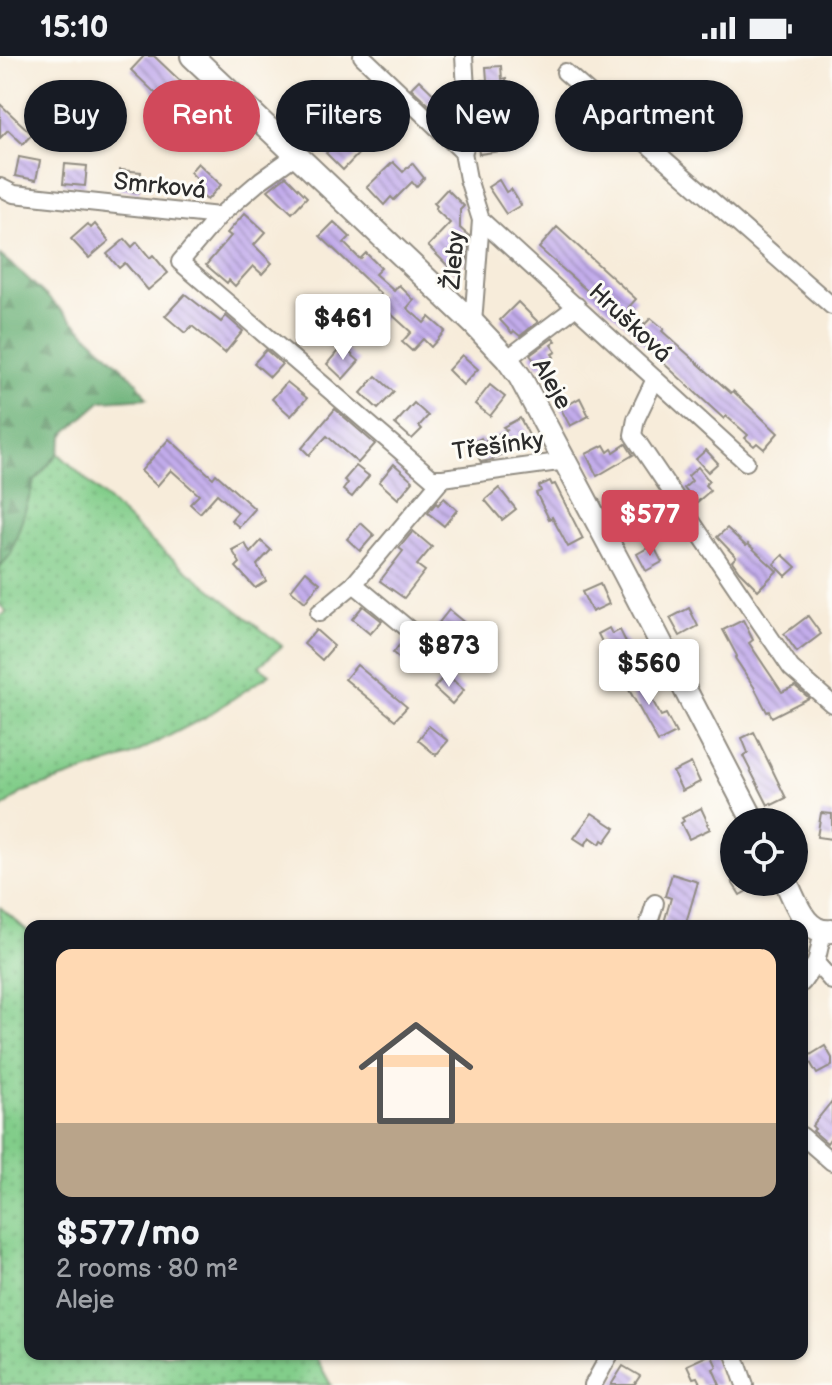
<!DOCTYPE html>
<html lang="en">
<head>
<meta charset="utf-8">
<style>
  body { margin:0; font-family:"Balsamiq Sans",sans-serif; background:#20242c; color:#f1f3f6; height:100vh; display:flex; flex-direction:column; font-size:30px; white-space:nowrap }
  * { box-sizing:border-box; margin:0 }
  p { font-size:26px; color:#9ea1a6 }
  .icon { flex:none; width:44px; height:44px; fill:none; stroke:currentColor; stroke-width:2; stroke-linecap:round; stroke-linejoin:round }
  .map { position:relative; flex:1; overflow:hidden }
  .sheet { position:absolute; left:24px; top:864px; width:784px; height:440px; display:flex; flex-direction:column; background:#171b24; border-radius:16px; box-shadow:0 2px 6px #0004 }
  .sheet>* { flex:none }
  .guide { position:absolute; left:24px; top:24px; width:784px; height:72px; display:flex; gap:16px }
  .buttons { position:absolute; left:720px; top:752px; display:grid; gap:16px }
  .buttons a { display:grid; place-items:center; width:88px; height:88px; border-radius:50%; background:#171b24; box-shadow:0 2px 6px #0004; font-size:40px }
  .price { position:absolute; translate:-50% -68px; padding:0 18px; border-radius:8px; background:#fff; color:#222; font-size:26px; line-height:52px; filter:drop-shadow(0 2px 4px #0008) }
  .price::after { content:''; position:absolute; left:50%; top:48px; width:24px; height:18px; margin-left:-12px; background:inherit; clip-path:polygon(0 0,100% 0,50% 100%) }
  .price.selected { background:#d1495b; color:#fff }
  ul { padding:0; list-style:none }
  li { display:grid; align-content:center; gap:16px; height:424px; padding:0 32px }
  li span { display:grid; place-items:center; height:248px; border-radius:16px; color:#555 }
  li>.icon { margin-inline-start:auto }
  span .icon { width:144px; height:144px; fill:#fffc; stroke-width:1 }
  li b { font-size:34px }
  .pill { padding:0 28px; border-radius:36px; background:#171b24; box-shadow:0 2px 6px #0004; font-size:28px; line-height:72px }
  .pill.selected { background:#d1495b; color:#fff }
  .status { display:flex; justify-content:space-between; align-items:center; height:56px; padding:0 40px; background:#171b24; direction:ltr }
  .status svg { height:22px; fill:currentColor }
  .map>svg:first-child { display:block }
</style>
</head>
<body>
<div class="status"><b>15:10</b><svg viewBox="0 0 49 12"><path d="M0 12V9h3v3zM5 12V6h3v6zM10 12V3h3v9zM15 12V0h3v12zM26 1h20v11H26zM47 4h2v5h-2z"/></svg></div>
<div class="map">
<svg width="832" height="1329" viewBox="0 0 832 1329">
  <defs>
    <pattern id="grass-dots" width="8" height="8" patternUnits="userSpaceOnUse" patternTransform="scale(2)"><rect width="8" height="8" fill="#82cd8a"/><path d="M2 2h.1M6 6h.1" fill="none" stroke="#70b077" stroke-width="1.8" stroke-linecap="round"/></pattern>
    <pattern id="forest-firs" width="22" height="20" patternUnits="userSpaceOnUse" patternTransform="scale(2)"><rect width="22" height="20" fill="#69b076"/><path d="M5 1l3.5 6h-7zM16 11l3.5 6h-7z" fill="#578f61"/></pattern>
    <pattern id="building-back-hatch" width="6" height="6" patternUnits="userSpaceOnUse" patternTransform="scale(2)"><rect width="6" height="6" fill="#c2aceb"/><path d="M-1 5l2 2M0 0l6 6M5-1l2 2" fill="none" stroke="#9e8cbf"/></pattern>
  </defs>
  <rect width="100%" height="100%" fill="#fdfcf7"/>
  <filter id="ink" filterUnits="userSpaceOnUse"><feTurbulence type="fractalNoise" baseFrequency=".0125" numOctaves="2"/><feDisplacementMap in="SourceGraphic" scale="16" xChannelSelector="R" yChannelSelector="G"/><feConvolveMatrix kernelMatrix="1 2 1 2 8 2 1 2 1" color-interpolation-filters="sRGB"/></filter>
  <filter id="wash" filterUnits="userSpaceOnUse"><feTurbulence type="fractalNoise" baseFrequency=".006" numOctaves="4" result="noise"/><feDisplacementMap in="SourceGraphic" scale="32" xChannelSelector="R" yChannelSelector="G"/><feGaussianBlur stdDeviation="1.8" result="paint"/><feColorMatrix in="noise" values="0 0 0 0 0 0 0 0 0 0 0 0 0 0 0 0 0 1.4 0 .05"/><feComposite in="paint" operator="in"/></filter>
  <g filter="url(#wash)">
    <rect width="100%" height="100%" fill="#f7ecda"/>
    <g fill="url(#grass-dots)" stroke="#567c5a" stroke-width="2">
      <polygon points="58,397 152,486 282,590 259,610 270,618 204,662 130,700 23,736 0,754 0,560 7,556 0,549 0,511 11,497 34,426"/>
      <polygon points="0,851 30,877 30,1298 314,1298 331,1329 0,1329"/>
    </g>
    <polygon fill="url(#forest-firs)" stroke="#4a6e50" stroke-width="2" points="0,199 24,219 109,299 137,326 147,342 102,345 64,378 58,397 34,426 11,498 0,511"/>
    <g id="blocks">
      <g fill="url(#building-back-hatch)">
        <polygon points="144,0 154,0 193,37 196,34 212,49 184,76 177,70 175,73 167,65 175,56 131,14"/>
        <polygon points="501,10 502,23 506,22 508,42 483,44 482,24 487,24 486,11"/>
        <polygon points="419,24 446,50 439,58 411,32"/>
        <polygon points="307,43 322,57 302,77 287,62"/>
        <polygon points="0,48 32,78 23,88 8,74 0,82"/>
        <polygon points="505,74 506,87 500,88 501,95 479,98 478,90 480,77"/>
        <polygon points="347,76 364,92 343,114 326,97"/>
        <polygon points="19,101 40,105 36,124 15,120"/>
        <polygon points="393,106 403,116 412,107 424,122 416,131 412,126 394,144 391,141 384,149 367,131"/>
        <polygon points="198,107 221,129 207,144 192,131 198,124 190,116"/>
        <polygon points="65,108 87,110 85,130 63,128"/>
        <polygon points="120,114 141,116 139,136 118,133"/>
        <polygon points="286,120 307,141 292,157 268,134"/>
        <polygon points="499,124 506,136 511,133 521,149 506,158 488,131"/>
        <polygon points="447,133 464,150 460,154 460,172 469,180 467,204 455,217 428,190 450,167 435,153 437,150 434,147"/>
        <polygon points="245,157 266,176 254,189 272,207 262,218 253,210 235,230 229,224 227,227 206,209 231,180 227,177"/>
        <polygon points="334,166 350,181 344,187 360,203 366,197 381,212 375,218 394,235 399,229 414,244 407,252 424,267 429,261 445,275 431,291 423,283 412,295 402,286 411,276 389,256 380,266 367,253 381,238 320,180"/>
        <polygon points="88,168 91,172 95,168 109,185 89,202 71,183"/>
        <polygon points="557,171 636,243 628,252 645,268 651,262 664,273 662,275 731,337 733,335 778,377 764,393 757,387 754,390 745,382 748,379 726,360 724,363 634,280 636,278 539,192"/>
        <polygon points="125,183 132,191 137,186 150,202 153,199 168,217 148,234 125,207 119,212 107,198"/>
        <polygon points="185,238 221,266 226,260 243,275 225,297 192,270 185,277 165,260"/>
        <polygon points="518,246 538,266 520,280 514,275 512,277 500,264"/>
        <polygon points="553,282 556,285 551,289 556,296 552,298 554,301 539,311 530,299"/>
        <polygon points="342,290 359,305 343,323 327,308"/>
        <polygon points="266,294 282,308 270,321 254,307"/>
        <polygon points="462,299 478,313 463,329 448,314"/>
        <polygon points="376,320 394,336 378,353 361,337"/>
        <polygon points="287,326 307,342 291,360 272,343"/>
        <polygon points="490,329 505,341 490,360 475,348"/>
        <polygon points="580,342 589,360 570,370 561,353"/>
        <polygon points="414,347 428,360 419,370 422,373 412,383 395,368"/>
        <polygon points="335,353 375,388 358,407 327,380 309,399 302,392"/>
        <polygon points="520,362 531,383 491,404 481,406 471,387 481,382 483,386 507,374 503,371"/>
        <polygon points="169,383 213,422 216,418 255,453 239,471 231,464 238,456 217,438 200,457 190,448 199,439 171,414 157,430 141,415"/>
        <polygon points="626,388 633,399 597,420 586,398 604,389 608,396 612,393 614,396"/>
        <polygon points="706,394 718,407 708,416 696,403"/>
        <polygon points="394,408 413,425 398,443 379,426"/>
        <polygon points="356,410 369,420 352,441 343,434 348,427 344,424"/>
        <polygon points="698,411 709,425 705,429 710,435 696,447 684,432 692,425 688,420"/>
        <polygon points="550,425 552,429 555,428 583,483 568,491 552,461 549,463 536,437 541,435 539,430"/>
        <polygon points="499,432 516,453 502,464 485,444"/>
        <polygon points="444,442 457,454 444,470 428,457 436,447 438,449"/>
        <polygon points="361,467 374,479 360,495 347,483"/>
        <polygon points="727,472 746,490 748,488 777,515 758,534 739,515 732,505 736,501 717,481"/>
        <polygon points="413,475 432,491 417,509 425,515 404,542 380,525 403,495 399,492"/>
        <polygon points="261,485 271,494 257,509 266,525 255,532 236,511 240,507 232,494 245,487 250,497"/>
        <polygon points="653,489 662,506 646,515 637,498"/>
        <polygon points="783,499 796,511 786,520 774,508"/>
        <polygon points="306,515 320,527 305,546 291,534"/>
        <polygon points="600,528 609,548 592,556 582,536"/>
        <polygon points="363,550 382,565 370,578 352,563"/>
        <polygon points="689,552 698,570 680,580 670,562"/>
        <polygon points="449,554 466,568 462,572 463,578 457,578 454,583 437,569"/>
        <polygon points="808,560 821,578 797,596 784,578"/>
        <polygon points="743,564 753,584 749,587 782,636 795,630 809,642 772,661 769,655 767,656 754,631 735,602 737,600 723,574"/>
        <polygon points="609,572 612,578 620,574 630,594 611,604 598,578"/>
        <polygon points="316,574 334,590 322,604 304,588"/>
        <polygon points="404,584 423,599 411,613 393,597"/>
        <polygon points="357,609 407,651 395,664 345,623"/>
        <polygon points="633,617 636,623 645,618 655,637 650,640 661,660 666,658 676,677 658,686 623,623"/>
        <polygon points="446,618 464,634 452,648 434,632"/>
        <polygon points="429,670 448,685 436,699 418,684"/>
        <polygon points="754,676 786,742 772,749 771,747 768,749 743,700 748,697 742,682"/>
        <polygon points="691,707 700,726 682,735 673,716"/>
        <polygon points="701,752 708,767 707,768 710,773 689,783 681,767 684,765 682,762"/>
        <polygon points="592,757 615,772 605,786 602,784 600,788 590,781 585,789 574,782"/>
        <polygon points="821,757 832,758 832,783 817,781"/>
        <polygon points="672,818 698,826 685,870 663,870 671,842 665,840"/>
        <polygon points="732,826 763,826 740,839"/>
        <polygon points="825,990 832,1002 832,1010 817,1018 807,1001"/>
        <polygon points="832,1045 832,1080 827,1087 813,1075 815,1073 812,1070"/>
        <polygon points="711,1298 717,1311 713,1313 720,1329 701,1329 697,1321 693,1322 687,1309"/>
        <polygon points="623,1310 640,1320 634,1329 611,1329"/>
      </g>
    </g>
  </g>
  <g filter="url(#ink)">
    <use href="#blocks" fill-opacity="0" stroke="#918c82" stroke-width="2"/>
    <g fill="none" stroke-linecap="round" stroke-linejoin="round">
      <g stroke="#918c82" stroke-width="20">
        <g id="minor">
          <polyline points="362,0 463,96 468,123 481,164 473,267"/>
          <polyline points="565,16 832,250"/>
          <polyline points="463,96 469,82 464,0"/>
          <polyline points="0,131 14,138 219,160 261,124 296,99"/>
          <polyline points="219,160 180,206 432,422 443,422 566,405"/>
          <polyline points="481,164 746,406"/>
          <polyline points="507,303 577,250"/>
          <polyline points="655,323 636,363 633,379 791,612 832,648"/>
          <polyline points="319,557 354,528"/>
          <polyline points="423,585 354,528 443,422"/>
          <polyline points="648,870 655,847"/>
          <polyline points="816,907 832,925"/>
          <polyline points="802,927 816,907 823,876"/>
          <polyline points="802,1080 832,1106"/>
          <polyline points="734,1298 745,1329"/>
          <polyline points="593,1329 610,1298"/>
        </g>
      </g>
      <g stroke="#918c82" stroke-width="26">
        <g id="tertiary">
          <polyline points="192,0 473,267 507,303 520,321 624,516 754,766"/>
          <path d="M 786,826 C 796,846 805,879 832,875"/>
        </g>
      </g>
      <use href="#minor" stroke="#fff" stroke-width="16"/>
      <use href="#tertiary" stroke="#fff" stroke-width="22"/>
    </g>
  </g>
  <g text-anchor="middle" dominant-baseline="central" stroke-width="6" stroke-linejoin="round" paint-order="stroke">
    <g font-size="24" fill="#2b2b2b" stroke="#fdfcf7">
      <text transform="translate(160 130) rotate(6)">Smrková</text>
      <text transform="translate(454 204) rotate(-85)">Žleby</text>
      <text transform="translate(630 267) rotate(43)">Hrušková</text>
      <text transform="translate(552 328) rotate(60)">Aleje</text>
      <text transform="translate(498 390) rotate(-8)">Třešínky</text>
    </g>
  </g>
</svg>
<div class="buttons">
<a><svg class="icon" aria-label="locate" viewBox="0 0 24 24"><circle cx="12" cy="12" r="6"/><path d="M12 2v4M12 18v4M2 12h4M18 12h4"/></svg></a>
</div>
<b class="price" style="left:343px;top:306px">$461</b>
<b class="price selected" style="left:650px;top:502px">$577</b>
<b class="price" style="left:449px;top:633px">$873</b>
<b class="price" style="left:649px;top:651px">$560</b>
<div class="guide">
<a class="pill">Buy</a>
<a class="pill selected">Rent</a>
<a class="pill">Filters</a>
<a class="pill">New</a>
<a class="pill">Apartment</a>
</div>
<section class="sheet">
<ul>
<li><span style="background:linear-gradient(#ffd9b3 70%,#b9a48a 0)"><svg class="icon" aria-label="home" viewBox="0 0 24 24"><path d="M3 11l9-7 9 7M6 9v11h12V9"/></svg></span><div><b>$577/mo</b><p>2 rooms · 80 m²</p><p>Aleje</p></div></li>
</ul>
</section>
</div>
</body>
</html>
